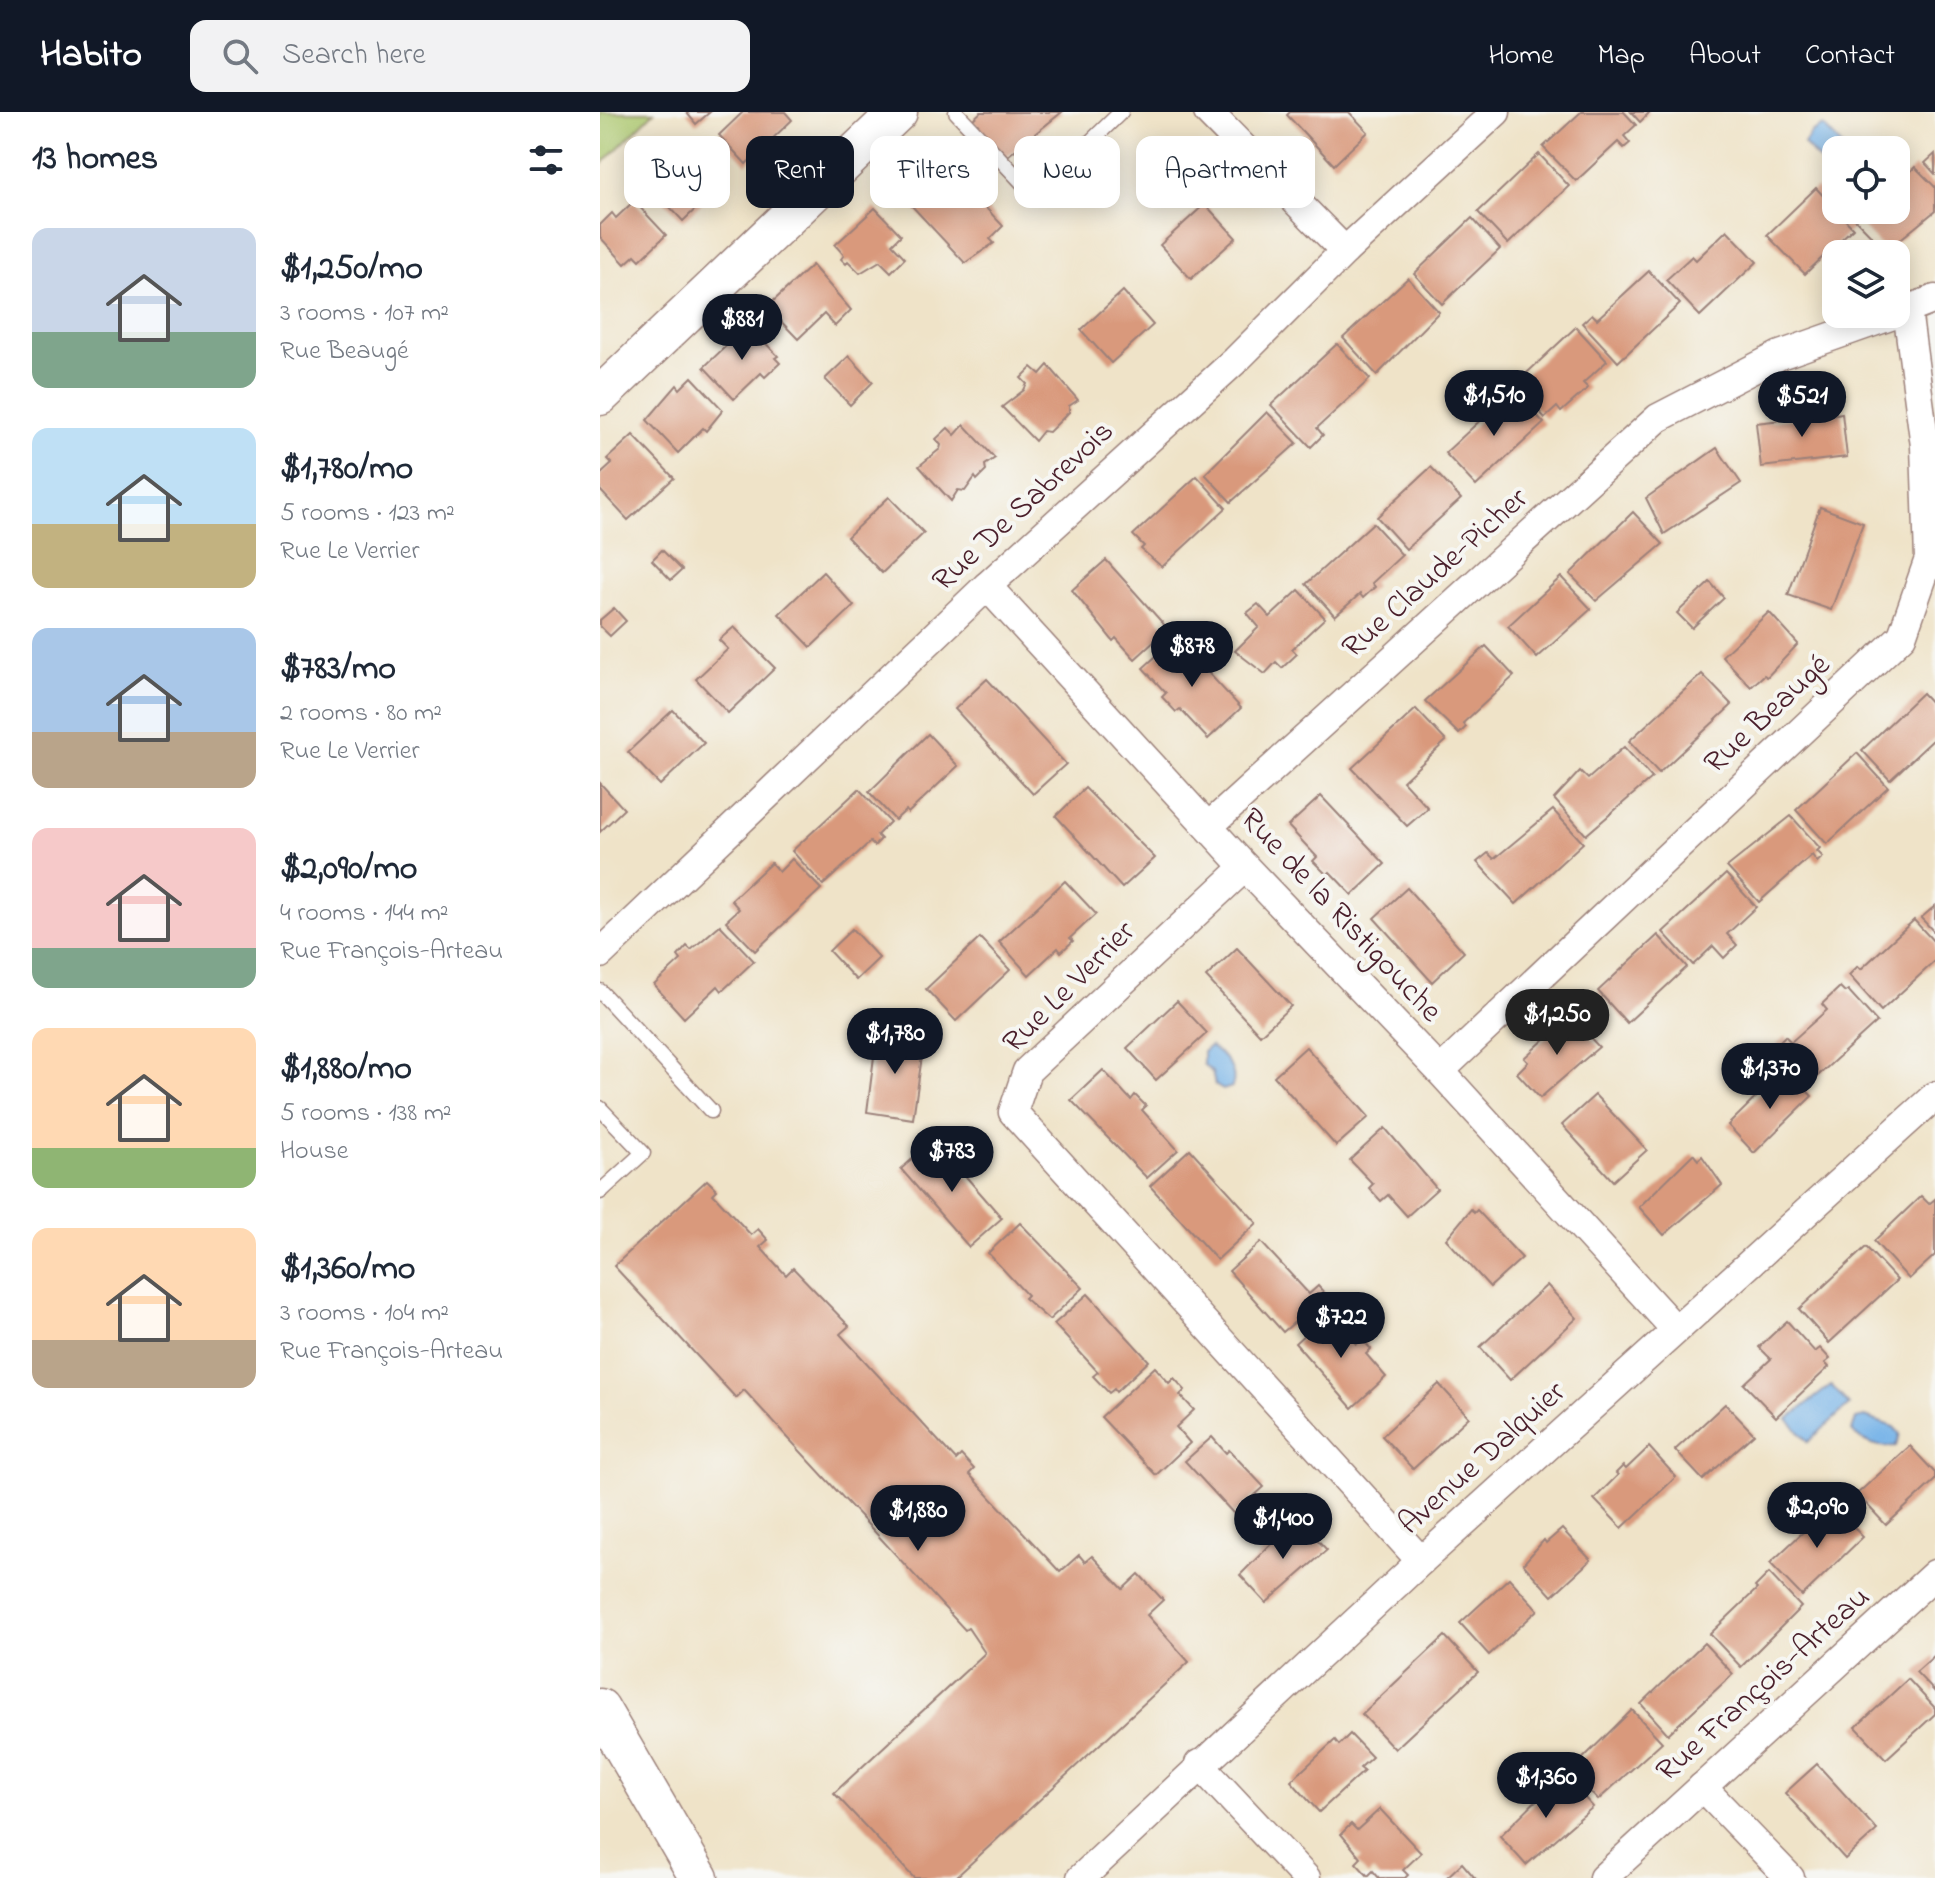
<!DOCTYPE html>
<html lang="en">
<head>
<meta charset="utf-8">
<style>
  body { margin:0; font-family:"Indie Flower",sans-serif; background:#f2f2f3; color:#1f2937; height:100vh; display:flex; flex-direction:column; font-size:30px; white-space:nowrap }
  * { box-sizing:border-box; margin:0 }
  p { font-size:26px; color:#747a83 }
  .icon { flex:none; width:44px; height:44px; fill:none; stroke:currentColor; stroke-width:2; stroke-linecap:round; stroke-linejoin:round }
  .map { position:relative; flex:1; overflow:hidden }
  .details { display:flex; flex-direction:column; background:#fff; width:600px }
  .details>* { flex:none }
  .guide { position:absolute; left:24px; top:24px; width:760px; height:72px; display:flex; gap:16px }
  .controls { position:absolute; left:1222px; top:24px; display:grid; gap:16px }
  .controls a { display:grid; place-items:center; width:88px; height:88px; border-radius:16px; background:#fff; box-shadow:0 4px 20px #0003; font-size:40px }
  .price { position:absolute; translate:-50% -68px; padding:0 18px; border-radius:28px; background:#111827; color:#fff; font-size:26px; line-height:52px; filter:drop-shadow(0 2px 4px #0008) }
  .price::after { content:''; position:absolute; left:50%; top:48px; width:24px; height:18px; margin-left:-12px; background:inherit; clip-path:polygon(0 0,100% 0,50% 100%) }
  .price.current { background:#222; color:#fff }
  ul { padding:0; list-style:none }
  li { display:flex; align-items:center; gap:24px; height:200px; padding:0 32px }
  li span { display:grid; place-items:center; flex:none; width:224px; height:160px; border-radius:16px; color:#555 }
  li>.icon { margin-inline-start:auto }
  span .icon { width:96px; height:96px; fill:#fffc; stroke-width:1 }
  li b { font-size:34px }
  h2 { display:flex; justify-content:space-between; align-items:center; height:96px; padding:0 32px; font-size:34px }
  .chip { padding:0 28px; border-radius:16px; background:#fff; box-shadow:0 4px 20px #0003; font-size:28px; line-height:72px }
  .chip.current { background:#111827; color:#fff }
  header { display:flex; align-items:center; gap:48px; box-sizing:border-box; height:112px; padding:0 40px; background:#111827; color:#fff }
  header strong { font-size:38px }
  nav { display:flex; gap:44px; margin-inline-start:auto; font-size:28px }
  .search { width:560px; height:72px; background:#f2f2f3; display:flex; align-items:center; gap:20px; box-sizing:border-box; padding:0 28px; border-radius:16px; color:#747a83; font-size:30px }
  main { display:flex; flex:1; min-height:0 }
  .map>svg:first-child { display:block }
</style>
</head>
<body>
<header>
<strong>Habito</strong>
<div class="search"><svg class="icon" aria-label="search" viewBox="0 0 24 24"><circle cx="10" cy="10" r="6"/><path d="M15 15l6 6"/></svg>Search here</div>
<nav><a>Home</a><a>Map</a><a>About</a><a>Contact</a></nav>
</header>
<main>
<section class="details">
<h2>13 homes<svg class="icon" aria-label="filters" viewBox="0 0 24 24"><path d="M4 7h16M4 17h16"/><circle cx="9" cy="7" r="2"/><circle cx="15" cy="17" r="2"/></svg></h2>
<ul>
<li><span style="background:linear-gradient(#c9d6e8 65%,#7fa58c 0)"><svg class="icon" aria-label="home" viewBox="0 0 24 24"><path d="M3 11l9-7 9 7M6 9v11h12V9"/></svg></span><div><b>$1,250/mo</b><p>3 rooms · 107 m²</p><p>Rue Beaugé</p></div></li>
<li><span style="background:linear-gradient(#bfe0f5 60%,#c2b280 0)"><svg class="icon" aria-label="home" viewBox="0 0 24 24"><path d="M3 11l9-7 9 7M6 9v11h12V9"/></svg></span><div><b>$1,780/mo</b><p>5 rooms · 123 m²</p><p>Rue Le Verrier</p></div></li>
<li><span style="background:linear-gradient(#a9c7e8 65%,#b9a48a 0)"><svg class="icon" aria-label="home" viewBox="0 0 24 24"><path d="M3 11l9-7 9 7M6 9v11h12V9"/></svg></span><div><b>$783/mo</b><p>2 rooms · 80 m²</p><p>Rue Le Verrier</p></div></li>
<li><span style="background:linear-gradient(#f6c9c9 75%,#7fa58c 0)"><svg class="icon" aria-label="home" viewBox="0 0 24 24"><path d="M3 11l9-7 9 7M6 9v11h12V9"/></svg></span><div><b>$2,090/mo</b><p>4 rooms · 144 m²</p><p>Rue François-Arteau</p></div></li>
<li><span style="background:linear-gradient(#ffd9b3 75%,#8fb573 0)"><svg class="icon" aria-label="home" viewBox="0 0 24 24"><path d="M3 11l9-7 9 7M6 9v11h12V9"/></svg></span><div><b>$1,880/mo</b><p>5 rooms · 138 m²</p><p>House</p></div></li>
<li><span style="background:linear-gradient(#ffd9b3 70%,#b9a48a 0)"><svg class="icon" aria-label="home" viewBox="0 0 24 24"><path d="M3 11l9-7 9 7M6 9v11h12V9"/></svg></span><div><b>$1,360/mo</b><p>3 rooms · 104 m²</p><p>Rue François-Arteau</p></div></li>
</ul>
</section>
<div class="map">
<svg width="1335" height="1766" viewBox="0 0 1335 1766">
  <rect width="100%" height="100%" fill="#f6f6f2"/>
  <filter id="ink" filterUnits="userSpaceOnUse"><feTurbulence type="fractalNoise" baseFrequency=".0125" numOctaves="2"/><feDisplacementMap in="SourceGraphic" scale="16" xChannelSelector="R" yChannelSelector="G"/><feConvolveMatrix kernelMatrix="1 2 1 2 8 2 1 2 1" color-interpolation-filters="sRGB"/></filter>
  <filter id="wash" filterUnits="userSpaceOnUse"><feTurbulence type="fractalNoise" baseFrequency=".006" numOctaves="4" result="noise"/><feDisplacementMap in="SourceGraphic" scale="32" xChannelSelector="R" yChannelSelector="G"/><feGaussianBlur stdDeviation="1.8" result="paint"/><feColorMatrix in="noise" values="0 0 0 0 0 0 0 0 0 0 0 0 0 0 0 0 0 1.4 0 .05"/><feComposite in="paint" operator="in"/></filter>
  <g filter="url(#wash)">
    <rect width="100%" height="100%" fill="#efe3c8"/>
    <polygon fill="#acc76e" stroke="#7b734c" stroke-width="2" points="0,0 54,0 0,54"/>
    <g fill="#76b3e8" stroke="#60698a" stroke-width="2">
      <polygon points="1223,14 1246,38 1236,38 1236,67 1204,32 1211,21"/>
      <path d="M 610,934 C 622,943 639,957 632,975 L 623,978 L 615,973 L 612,960 L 603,952 L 603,940 Z"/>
      <polygon points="1231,1273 1249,1293 1208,1330 1188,1307"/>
      <path d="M 1265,1305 L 1294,1315 L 1300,1322 L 1296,1334 C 1282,1337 1262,1331 1252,1319 L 1256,1307 Z"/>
    </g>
    <g id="blocks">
      <g fill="#d9997b">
        <polygon points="86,0 110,0 96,12"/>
        <polygon points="143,0 185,0 192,8 146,52 119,23"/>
        <polygon points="381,0 462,0 405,46 372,8"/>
        <polygon points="690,0 749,0 768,20 734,53 687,3"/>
        <polygon points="981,0 1024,0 1036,13 1024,24 1030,31 1024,36 1018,30 976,69 943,35"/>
        <polygon points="1031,0 1050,0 1040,10"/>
        <polygon points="96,32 128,66 83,109 51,75 84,39 86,41"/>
        <polygon points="335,42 403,114 390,127 394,131 365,151 297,78"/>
        <polygon points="939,42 969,74 908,132 878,100"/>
        <polygon points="1335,42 1335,62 1325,51"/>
        <polygon points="1315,55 1335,75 1335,99 1286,139 1255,107 1265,98 1296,98 1296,61 1305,65"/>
        <polygon points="1216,76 1253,116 1205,162 1167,123"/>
        <polygon points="34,89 66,123 40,148 35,143 25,152 0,125 0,113 12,101 16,106"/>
        <polygon points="605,92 636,126 591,167 560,133"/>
        <polygon points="275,96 301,123 292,132 305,146 291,160 280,149 260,161 248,149 246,152 241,147 244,143 235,133"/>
        <polygon points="872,106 900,137 842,192 814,162"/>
        <polygon points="1127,118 1157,150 1100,204 1066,168 1092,144 1096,148"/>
        <polygon points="212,153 251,198 235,214 224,202 198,227 167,195"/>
        <polygon points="1049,159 1080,192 1018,250 982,211 992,202 997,207"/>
        <polygon points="808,166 839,200 777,263 743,226"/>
        <polygon points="523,179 553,213 511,251 481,218"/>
        <polygon points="148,213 178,244 175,246 180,251 165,265 161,261 134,287 104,255"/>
        <polygon points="976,215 1007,249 983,271 988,276 961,300 957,295 945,306 915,272"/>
        <polygon points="737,232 770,267 717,316 723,323 711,335 671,293"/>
        <polygon points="249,244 273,270 250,293 225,267"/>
        <polygon points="448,253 478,288 469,294 469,300 449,320 443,319 435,329 402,295 424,278 427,272 421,266 432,255 440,262"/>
        <polygon points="92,265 123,298 106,319 103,316 78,341 47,308 77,273 80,277"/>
        <polygon points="913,278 944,311 876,374 845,341"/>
        <polygon points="1224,297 1225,304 1242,301 1247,345 1161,355 1156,311 1210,305 1209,298"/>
        <polygon points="667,300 697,331 631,390 605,362"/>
        <polygon points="364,313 395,346 385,353 386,359 377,368 375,365 365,379 358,378 351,389 319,354 340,337 341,333 336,327 348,316 355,323"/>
        <polygon points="33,323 74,366 28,408 0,378 0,363 12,352 7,347"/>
        <polygon points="1117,336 1141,371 1064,422 1046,386"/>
        <polygon points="831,355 861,387 806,437 777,405"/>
        <polygon points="597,364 626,396 562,455 541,437 544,434 533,423"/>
        <polygon points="289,385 324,421 282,461 247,425"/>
        <polygon points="1220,395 1263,411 1231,498 1188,483"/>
        <polygon points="1033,400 1063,432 996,489 970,462"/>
        <polygon points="773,411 802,443 772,471 775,475 763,486 760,482 735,504 706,472"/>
        <polygon points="62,438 82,458 71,468 52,448"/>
        <polygon points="506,448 568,517 535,547 516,526 513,529 472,478"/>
        <polygon points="223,460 254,494 211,535 179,502"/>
        <polygon points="961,465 991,497 937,546 908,514"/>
        <polygon points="1110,470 1124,486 1092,516 1077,501"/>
        <polygon points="699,478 725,506 692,537 697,542 682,556 676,550 665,562 635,539 659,515 647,501 658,492 670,505"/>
        <polygon points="14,496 26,509 10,524 0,514 0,508"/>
        <polygon points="1169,500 1198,532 1167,565 1164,563 1151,575 1122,544"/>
        <polygon points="134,515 175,556 128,601 96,567 128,537 119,528"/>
        <polygon points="576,526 641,596 608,627 580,597 576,600 562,585 566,581 543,556"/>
        <polygon points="886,534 914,564 863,611 866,615 859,622 825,589"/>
        <polygon points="1102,562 1132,593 1059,661 1029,629"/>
        <polygon points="387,567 466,652 433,682 355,597"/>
        <polygon points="1322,581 1335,595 1335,626 1290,668 1262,638"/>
        <polygon points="816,597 846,629 803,669 828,696 807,714 752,656"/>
        <polygon points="73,598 104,631 60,673 28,640"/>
        <polygon points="328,622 358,654 308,701 306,698 295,708 269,680"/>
        <polygon points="1024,635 1052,666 986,723 954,687 980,659 988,667"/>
        <polygon points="1257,641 1288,675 1227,732 1196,698"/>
        <polygon points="0,671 24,697 0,720"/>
        <polygon points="485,676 555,746 522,776 456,704"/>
        <polygon points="259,677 290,710 277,723 281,727 274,734 270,730 223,773 192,739"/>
        <polygon points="721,684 785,752 752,783 730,760 727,763 713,749 717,745 688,714"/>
        <polygon points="953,698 983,731 916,792 877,750 888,741 894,747"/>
        <polygon points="1191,704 1220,736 1217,739 1223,745 1217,750 1212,743 1159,790 1127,755"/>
        <polygon points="192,747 221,777 155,839 126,809 139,797 131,788 171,751 179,760"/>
        <polygon points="1126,762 1156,795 1127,822 1137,833 1124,846 1113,834 1093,853 1063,820"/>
        <polygon points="465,769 496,802 470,826 473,829 461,840 458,836 429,863 399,830"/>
        <polygon points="807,776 864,840 832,870 774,806"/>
        <polygon points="1335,794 1335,821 1321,806"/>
        <polygon points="1314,808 1335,831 1335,849 1281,899 1249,863 1258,854 1261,857"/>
        <polygon points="120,813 154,849 122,879 118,874 84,906 54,873 81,848 78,844 87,834 91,838"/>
        <polygon points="252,817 279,846 256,868 229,839"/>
        <polygon points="1058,823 1087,855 1027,911 998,879"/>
        <polygon points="380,826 410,858 356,909 326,877"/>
        <polygon points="637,836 691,894 660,923 606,865"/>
        <polygon points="1240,875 1245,880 1248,878 1277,910 1211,970 1177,932 1185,924 1191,930 1227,898 1222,892"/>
        <polygon points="577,889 607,921 556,968 527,936"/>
        <polygon points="970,904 999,935 940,986 917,961 928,950 924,946"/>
        <polygon points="301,906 313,908 307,935 323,937 313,1007 267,1000 276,929 299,933"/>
        <polygon points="706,935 769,1005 736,1034 674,964"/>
        <polygon points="1185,957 1212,984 1154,1041 1128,1013"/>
        <polygon points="503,958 531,988 535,983 546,994 542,998 578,1038 547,1066 471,988"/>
        <polygon points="995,983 1047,1038 1013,1069 962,1013"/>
        <polygon points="785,1016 837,1077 807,1104 788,1083 781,1089 769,1076 773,1072 750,1048"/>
        <polygon points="334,1028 402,1106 369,1135 301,1057"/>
        <polygon points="590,1037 657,1111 617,1148 550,1074"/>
        <polygon points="1093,1042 1098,1048 1102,1044 1122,1073 1064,1123 1039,1095"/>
        <polygon points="107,1068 117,1078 113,1082 151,1123 158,1117 168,1128 160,1135 186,1163 193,1156 249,1214 240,1222 356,1348 361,1343 374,1357 369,1362 460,1460 479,1443 485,1450 492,1444 523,1477 539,1462 563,1488 547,1503 589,1550 355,1766 314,1766 234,1681 385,1541 368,1516 365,1518 144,1278 136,1286 14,1154"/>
        <polygon points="1321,1084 1329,1092 1335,1087 1335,1143 1309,1167 1274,1129"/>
        <polygon points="871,1097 874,1101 877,1098 922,1146 890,1175 846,1127"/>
        <polygon points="420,1111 483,1176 449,1208 424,1186 427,1183 388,1141"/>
        <polygon points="661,1130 709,1182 718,1174 726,1183 683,1220 629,1159"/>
        <polygon points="1266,1135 1297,1168 1229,1231 1199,1197"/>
        <polygon points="947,1173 977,1206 910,1268 880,1235"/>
        <polygon points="488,1182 549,1249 516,1280 514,1277 509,1281 493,1264 498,1260 454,1212"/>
        <polygon points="728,1201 757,1232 762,1227 771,1237 766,1242 786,1265 752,1296 695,1231"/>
        <polygon points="1187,1209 1215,1240 1220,1236 1230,1247 1225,1251 1229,1255 1176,1305 1144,1272 1171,1247 1159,1235"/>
        <polygon points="555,1255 569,1271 574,1266 585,1278 580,1283 594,1298 576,1315 590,1331 556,1363 501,1305"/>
        <polygon points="839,1272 869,1305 813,1357 782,1324"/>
        <polygon points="1125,1292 1154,1322 1103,1368 1075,1338"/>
        <polygon points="612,1325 626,1341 629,1338 664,1375 634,1402 585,1349"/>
        <polygon points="1310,1334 1335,1361 1335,1368 1286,1413 1257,1382"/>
        <polygon points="1049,1335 1076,1365 1022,1416 994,1387 1018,1363 1016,1361 1023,1354 1026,1357"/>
        <polygon points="1232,1393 1263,1425 1202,1484 1170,1451 1213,1411 1210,1408"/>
        <polygon points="697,1406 727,1438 666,1491 640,1463"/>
        <polygon points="962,1417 991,1448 952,1484 923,1452 944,1428 946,1431"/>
        <polygon points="1169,1461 1201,1495 1141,1555 1110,1522 1157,1477 1155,1475"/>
        <polygon points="909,1466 938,1498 889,1543 860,1511"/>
        <polygon points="845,1524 878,1560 795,1637 762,1602"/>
        <polygon points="1104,1531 1133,1562 1068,1622 1041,1592"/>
        <polygon points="1335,1543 1335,1580 1316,1560"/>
        <polygon points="1308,1567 1335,1596 1335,1602 1286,1647 1256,1615"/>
        <polygon points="1032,1598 1062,1630 998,1688 970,1659"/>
        <polygon points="750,1622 772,1645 760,1656 764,1659 719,1700 691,1669 735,1628 739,1633"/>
        <polygon points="1217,1652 1277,1718 1245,1747 1185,1681"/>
        <polygon points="963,1662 993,1695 926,1753 900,1724"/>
        <polygon points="780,1697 821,1741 803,1758 808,1763 805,1766 779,1766 773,1759 768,1764 756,1751 761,1746 741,1722 751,1712 757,1718"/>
        <polygon points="862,1751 875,1766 846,1766"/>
      </g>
    </g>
  </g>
  <g filter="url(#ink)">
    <use href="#blocks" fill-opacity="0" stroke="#9c817a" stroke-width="2"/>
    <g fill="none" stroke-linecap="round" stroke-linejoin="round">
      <g stroke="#9c817a" stroke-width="17">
        <g id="lane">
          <polyline points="356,0 435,84 521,0"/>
          <polyline points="0,879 111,999"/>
          <polyline points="0,996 43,1041 0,1080"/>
        </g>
      </g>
      <g stroke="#9c817a" stroke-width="31">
        <g id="street">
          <polyline points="608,0 745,139"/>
          <polyline points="1296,202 1335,187"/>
          <polyline points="387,474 645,755 840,959 1075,1217"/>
          <polyline points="609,714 1058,306 1180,243 1296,202"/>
          <polyline points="645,755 427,959 413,1000 821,1449"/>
          <polyline points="0,842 387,474 636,248 745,139 896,0"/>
          <polyline points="840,959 1302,524 1329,447 1325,334 1307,198"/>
          <polyline points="599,1652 706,1766"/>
          <polyline points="1102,1675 1190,1766"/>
          <polyline points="481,1766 821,1449 1335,984"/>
          <polyline points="1003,1766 1335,1462"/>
        </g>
      </g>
      <g stroke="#9c817a" stroke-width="41">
        <g id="secondary">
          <polyline points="0,284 298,0"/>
          <polyline points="0,1596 99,1766"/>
        </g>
      </g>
      <use href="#lane" stroke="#fff" stroke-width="14"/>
      <use href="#street" stroke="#fff" stroke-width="28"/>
      <use href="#secondary" stroke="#fff" stroke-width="38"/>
    </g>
  </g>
  <g text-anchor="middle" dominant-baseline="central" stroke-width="8" stroke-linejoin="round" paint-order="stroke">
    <g font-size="32" fill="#4a1f2b" stroke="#f6f6f2">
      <text transform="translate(424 395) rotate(-43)">Rue De Sabrevois</text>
      <text transform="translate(836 462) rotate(-42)">Rue Claude-Picher</text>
      <text transform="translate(1168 603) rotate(-43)">Rue Beaugé</text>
      <text transform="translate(740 804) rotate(47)">Rue de la Ristigouche</text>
      <text transform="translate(470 876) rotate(-45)">Rue Le Verrier</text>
      <text transform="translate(883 1347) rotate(-42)">Avenue Dalquier</text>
      <text transform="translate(1164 1573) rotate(-42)">Rue François-Arteau</text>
    </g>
  </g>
</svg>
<div class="controls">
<a><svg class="icon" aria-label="locate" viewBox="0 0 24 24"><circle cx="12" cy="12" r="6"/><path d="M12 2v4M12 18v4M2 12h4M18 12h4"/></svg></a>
<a><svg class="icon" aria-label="layers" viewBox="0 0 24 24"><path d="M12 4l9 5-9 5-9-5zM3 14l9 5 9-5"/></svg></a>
</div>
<b class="price" style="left:142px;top:250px">$881</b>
<b class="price" style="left:894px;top:326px">$1,510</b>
<b class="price" style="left:1202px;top:327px">$521</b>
<b class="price" style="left:592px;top:577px">$878</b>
<b class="price current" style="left:957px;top:945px">$1,250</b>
<b class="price" style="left:295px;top:964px">$1,780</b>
<b class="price" style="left:1170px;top:999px">$1,370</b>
<b class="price" style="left:352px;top:1082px">$783</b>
<b class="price" style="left:741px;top:1248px">$722</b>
<b class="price" style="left:1217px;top:1438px">$2,090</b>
<b class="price" style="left:318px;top:1441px">$1,880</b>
<b class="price" style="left:683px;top:1449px">$1,400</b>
<b class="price" style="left:946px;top:1708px">$1,360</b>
<div class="guide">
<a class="chip">Buy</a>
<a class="chip current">Rent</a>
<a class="chip">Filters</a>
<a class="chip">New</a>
<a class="chip">Apartment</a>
</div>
</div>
</main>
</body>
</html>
